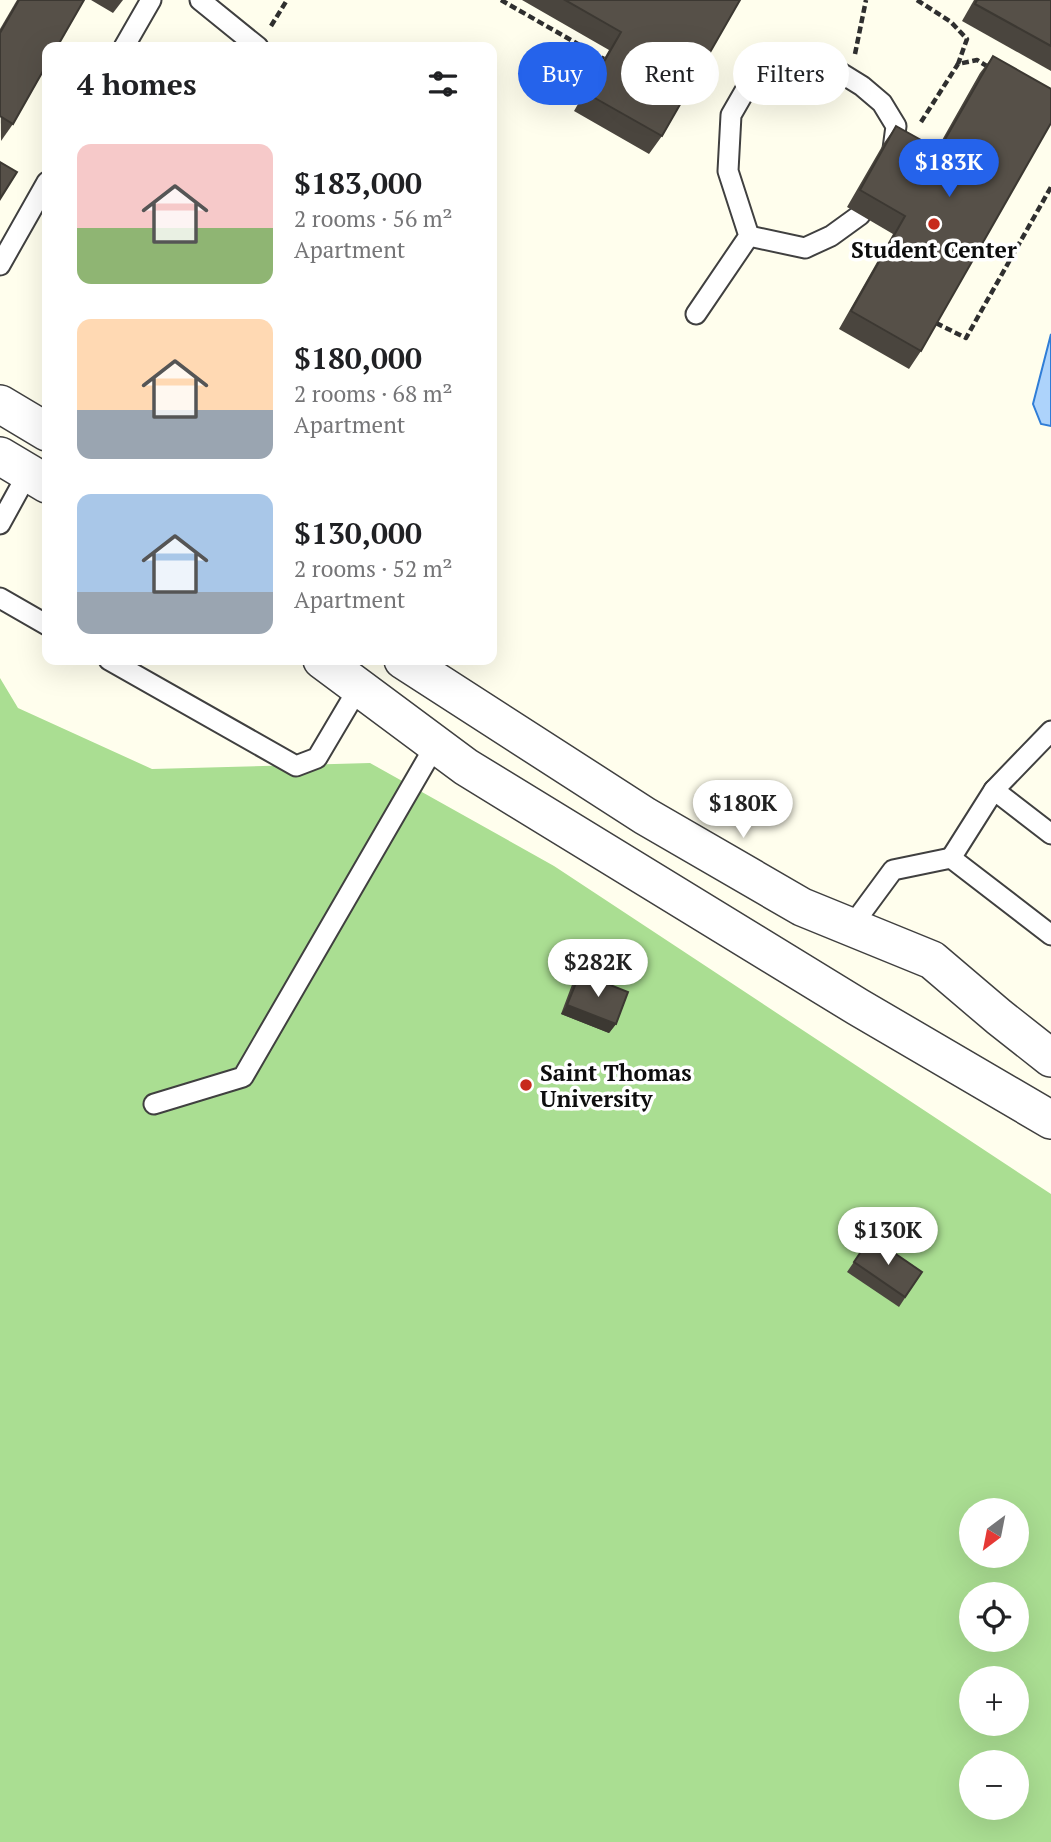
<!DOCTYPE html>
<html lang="en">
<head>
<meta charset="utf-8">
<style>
  body { margin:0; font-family:"PT Serif",serif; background:#f6f6f6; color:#202124; height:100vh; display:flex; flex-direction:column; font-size:26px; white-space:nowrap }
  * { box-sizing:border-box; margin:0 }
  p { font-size:23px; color:#757577 }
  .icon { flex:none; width:38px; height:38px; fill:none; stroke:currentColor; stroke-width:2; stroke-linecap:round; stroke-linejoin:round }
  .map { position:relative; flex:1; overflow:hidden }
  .panel { position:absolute; left:42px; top:42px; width:455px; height:623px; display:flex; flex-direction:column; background:#fff; border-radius:14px; box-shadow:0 7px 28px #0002 }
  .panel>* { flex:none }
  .banner { position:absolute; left:518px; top:42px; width:427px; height:63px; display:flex; gap:14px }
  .needle { width:46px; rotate:212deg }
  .buttons { position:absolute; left:959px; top:1498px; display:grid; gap:14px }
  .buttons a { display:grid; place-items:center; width:70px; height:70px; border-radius:50%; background:#fff; box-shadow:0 7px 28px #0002; font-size:35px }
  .price { position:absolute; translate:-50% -60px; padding:0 16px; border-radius:24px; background:#fff; color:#222; font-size:23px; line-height:46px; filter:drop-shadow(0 2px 4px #0008) }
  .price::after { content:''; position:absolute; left:50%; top:42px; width:21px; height:16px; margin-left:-10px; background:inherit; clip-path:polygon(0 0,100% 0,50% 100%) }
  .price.active { background:#2563eb; color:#fff }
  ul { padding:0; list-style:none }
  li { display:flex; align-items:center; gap:21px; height:175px; padding:0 35px }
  li span { display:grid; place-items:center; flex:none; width:196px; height:140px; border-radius:14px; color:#555 }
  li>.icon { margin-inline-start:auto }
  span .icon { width:84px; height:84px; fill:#fffc; stroke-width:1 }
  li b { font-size:30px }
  h2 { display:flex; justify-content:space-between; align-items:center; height:84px; padding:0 35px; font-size:30px }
  .tag { padding:0 24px; border-radius:32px; background:#fff; box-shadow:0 7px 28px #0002; font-size:24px; line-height:63px }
  .tag.active { background:#2563eb; color:#fff }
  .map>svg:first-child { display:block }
</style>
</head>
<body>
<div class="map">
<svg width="1051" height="1842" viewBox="0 0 1051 1842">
  <rect width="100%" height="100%" fill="#fffeed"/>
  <path fill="#aade92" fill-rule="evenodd" d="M 0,678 L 18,708 L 152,769 L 370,763 L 554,866 L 1051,1194 L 1051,1842 L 0,1842 ZM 971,1510 L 1017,1510 L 1017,1556 L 971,1556 ZM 971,1594 L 1017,1594 L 1017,1640 L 971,1640 ZM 971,1678 L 1017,1678 L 1017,1724 L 971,1724 ZM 971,1762 L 1017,1762 L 1017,1808 L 971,1808 Z"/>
  <polygon fill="#add3fb" stroke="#2f7dd7" stroke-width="2" points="1051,334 1051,426 1041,424 1033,404"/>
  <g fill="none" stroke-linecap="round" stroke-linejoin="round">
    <g stroke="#404040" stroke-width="23">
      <g id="lane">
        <polyline points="200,0 258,47"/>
        <polyline points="124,47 151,0"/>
        <polyline points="749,236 805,248 831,236 860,215"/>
        <polyline points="0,265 47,182"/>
        <polyline points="696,314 749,236 728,171 731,115 750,82 785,65 828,65 862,86 882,103 896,126 893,149"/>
        <polyline points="0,524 28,473"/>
        <polyline points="0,598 47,625"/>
        <polyline points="109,660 296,766 317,758 359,687"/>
        <polyline points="994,790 1051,731"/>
        <polyline points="951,858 994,790 1051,834"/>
        <polyline points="851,927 893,870 951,858 1051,935"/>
        <polyline points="154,1104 243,1077 436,744"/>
      </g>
    </g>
    <g stroke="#404040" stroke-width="40">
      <g id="street">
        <polyline points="0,404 47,432"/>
        <polyline points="0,456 47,484"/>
        <polyline points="322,660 466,767 858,1007 1051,1120"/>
        <polyline points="403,660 645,816 802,907 932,960 999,1017 1051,1058"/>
      </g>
    </g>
    <g stroke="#2f2f2f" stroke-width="4.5" stroke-dasharray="7 3.5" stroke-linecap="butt">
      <polyline points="501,0 604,59"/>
      <polyline points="917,0 951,22 967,39 958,64 977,60 990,68"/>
      <polyline points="271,26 287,0"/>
      <polyline points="855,54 866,0"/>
      <polyline points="921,122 958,64"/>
      <polyline points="936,323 966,338 1051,187"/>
    </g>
    <use href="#lane" stroke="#fff" stroke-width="19"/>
    <use href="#street" stroke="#fff" stroke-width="37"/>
  </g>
  <g fill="#4a453e">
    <polygon points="17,0 84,0 13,124 1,141 0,29"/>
    <polygon points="91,0 123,0 113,13"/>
    <polygon points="522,0 740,0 662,136 649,154 574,111 609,50"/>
    <polygon points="974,0 1051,0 1051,71 962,21"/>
    <polygon points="993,56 921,351 909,369 839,329 893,234 847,207 884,143 896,126 937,149 980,73"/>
    <polygon points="580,973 616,1024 609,1033 561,1014 573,982"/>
    <polygon points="871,1237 922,1272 899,1307 847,1272"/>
  </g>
  <polygon fill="#3c3832" points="567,1005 616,1024 609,1033 561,1014"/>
  <g fill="#565048" stroke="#3c3832" stroke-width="2">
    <polygon points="19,0 84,0 57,47 47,47 47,64 13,124 0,116 0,33"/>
    <polygon points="565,0 740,0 662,136 586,93 621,32"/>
    <polygon points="977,0 1051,0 1051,46 975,4"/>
    <polygon points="993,56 1051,89 1051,123 921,351 851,311 905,216 860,190 896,126 939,150"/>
    <polygon points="0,162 17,172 0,199"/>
    <polygon points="580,973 628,992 616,1024 567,1005"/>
    <polygon points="871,1237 922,1272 905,1297 854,1262"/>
  </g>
  <g fill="#c72a1b" stroke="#fff" stroke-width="2.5">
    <circle cx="934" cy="224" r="7"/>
    <circle cx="526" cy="1085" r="7"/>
  </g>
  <g text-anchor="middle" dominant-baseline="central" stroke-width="7" stroke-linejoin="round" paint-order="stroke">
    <g font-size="23" font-weight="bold" fill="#0d0d0d" stroke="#fff">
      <text x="934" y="249">Student Center</text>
      <text x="540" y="1072" text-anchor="start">Saint Thomas<tspan x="540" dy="26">University</tspan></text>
    </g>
  </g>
</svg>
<div class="buttons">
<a><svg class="needle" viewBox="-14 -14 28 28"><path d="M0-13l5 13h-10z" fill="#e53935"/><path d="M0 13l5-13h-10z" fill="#757577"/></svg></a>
<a><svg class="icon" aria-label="locate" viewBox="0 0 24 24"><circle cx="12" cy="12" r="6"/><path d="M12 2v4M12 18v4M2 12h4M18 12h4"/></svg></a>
<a>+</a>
<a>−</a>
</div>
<b class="price active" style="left:949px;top:199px">$183K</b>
<b class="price" style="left:743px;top:840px">$180K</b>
<b class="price" style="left:598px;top:999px">$282K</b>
<b class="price" style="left:888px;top:1267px">$130K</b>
<div class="banner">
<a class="tag active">Buy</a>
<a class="tag">Rent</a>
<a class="tag">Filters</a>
</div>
<section class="panel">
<h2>4 homes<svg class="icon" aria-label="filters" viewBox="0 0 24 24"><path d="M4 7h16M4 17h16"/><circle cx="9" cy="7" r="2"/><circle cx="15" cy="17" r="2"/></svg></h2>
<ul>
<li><span style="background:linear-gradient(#f6c9c9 60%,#8fb573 0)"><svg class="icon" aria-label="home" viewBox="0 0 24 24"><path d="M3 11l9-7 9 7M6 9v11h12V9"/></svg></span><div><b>$183,000</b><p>2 rooms · 56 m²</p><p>Apartment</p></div></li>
<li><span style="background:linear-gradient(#ffd9b3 65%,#9aa5b1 0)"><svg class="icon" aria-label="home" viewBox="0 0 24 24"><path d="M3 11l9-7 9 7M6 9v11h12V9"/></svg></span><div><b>$180,000</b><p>2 rooms · 68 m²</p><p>Apartment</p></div></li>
<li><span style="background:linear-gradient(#a9c7e8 70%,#9aa5b1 0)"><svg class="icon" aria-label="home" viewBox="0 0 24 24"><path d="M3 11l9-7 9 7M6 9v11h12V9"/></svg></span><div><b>$130,000</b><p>2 rooms · 52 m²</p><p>Apartment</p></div></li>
</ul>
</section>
</div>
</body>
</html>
